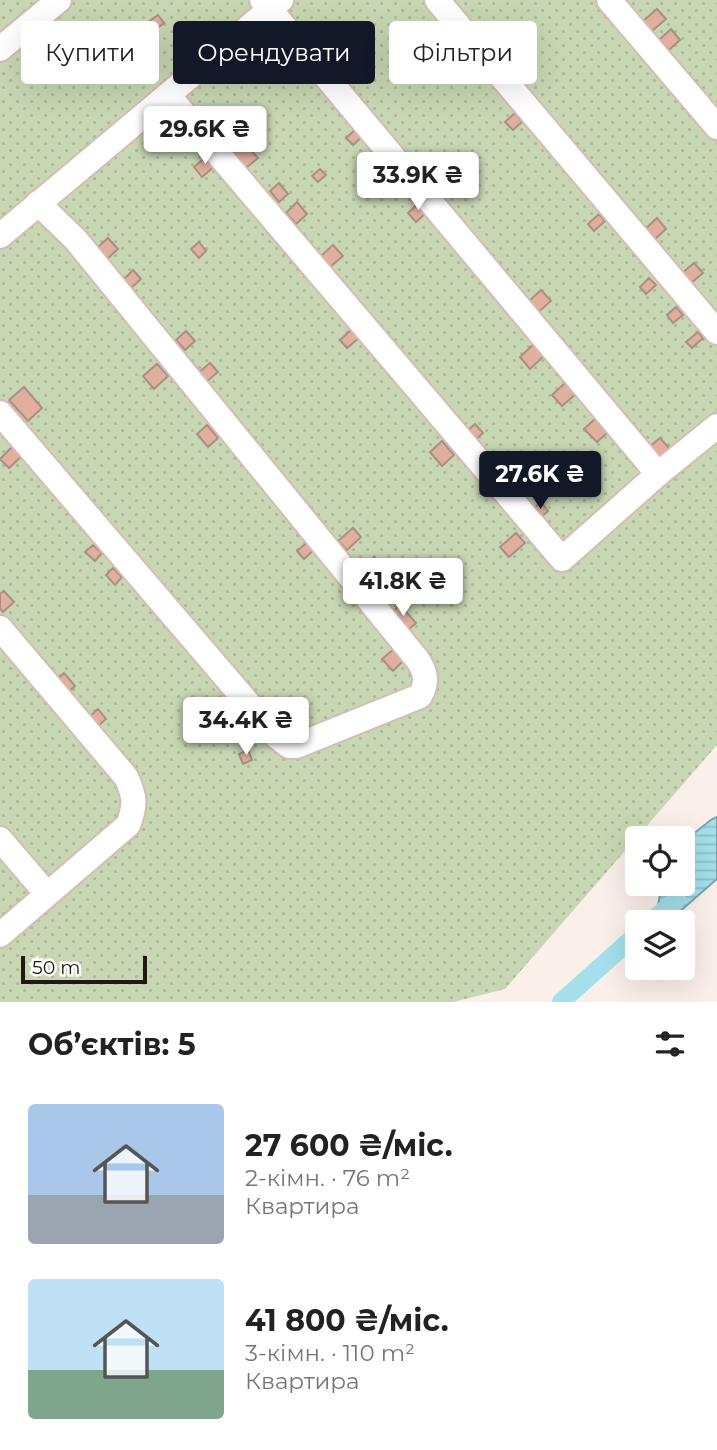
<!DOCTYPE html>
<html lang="uk">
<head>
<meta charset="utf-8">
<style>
  body { margin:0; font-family:Montserrat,sans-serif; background:#f2f2f2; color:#222; height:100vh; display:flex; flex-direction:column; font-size:26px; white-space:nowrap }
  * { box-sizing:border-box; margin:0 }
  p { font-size:23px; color:#767676 }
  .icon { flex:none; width:38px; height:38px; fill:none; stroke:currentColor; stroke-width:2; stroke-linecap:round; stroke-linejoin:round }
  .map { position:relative; height:1002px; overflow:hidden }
  .drawer { display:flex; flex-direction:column; background:#fff; flex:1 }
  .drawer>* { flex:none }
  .hud { position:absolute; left:21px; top:21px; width:676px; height:63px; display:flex; gap:14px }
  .buttons { position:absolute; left:625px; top:826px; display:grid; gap:14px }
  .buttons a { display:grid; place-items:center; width:70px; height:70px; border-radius:7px; background:#fff; box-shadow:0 7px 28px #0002; font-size:35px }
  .scale { position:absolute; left:21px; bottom:18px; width:126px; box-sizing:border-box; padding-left:7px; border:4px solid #221814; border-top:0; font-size:19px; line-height:24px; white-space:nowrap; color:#221814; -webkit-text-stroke:5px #fff; paint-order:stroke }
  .price { position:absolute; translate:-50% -60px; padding:0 16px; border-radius:7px; background:#fff; color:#222; font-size:23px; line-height:46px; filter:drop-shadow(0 2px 4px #0008) }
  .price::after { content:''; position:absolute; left:50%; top:42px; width:21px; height:16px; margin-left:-10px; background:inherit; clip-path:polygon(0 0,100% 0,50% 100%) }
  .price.selected { background:#111827; color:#fff }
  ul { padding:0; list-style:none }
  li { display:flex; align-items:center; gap:21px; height:175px; padding:0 28px }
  li span { display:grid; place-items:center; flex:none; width:196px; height:140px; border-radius:7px; color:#555 }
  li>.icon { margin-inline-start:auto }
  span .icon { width:84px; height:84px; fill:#fffc; stroke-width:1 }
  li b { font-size:30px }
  h2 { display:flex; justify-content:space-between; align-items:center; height:84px; padding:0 28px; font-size:30px }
  .pill { padding:0 24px; border-radius:7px; background:#fff; box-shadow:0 7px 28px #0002; font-size:24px; line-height:63px }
  .pill.selected { background:#111827; color:#fff }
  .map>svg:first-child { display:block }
</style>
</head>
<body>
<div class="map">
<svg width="717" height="1002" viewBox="0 0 717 1002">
  <defs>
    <pattern id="green-dots" width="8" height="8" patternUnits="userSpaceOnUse" patternTransform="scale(1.75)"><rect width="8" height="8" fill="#c8d7b3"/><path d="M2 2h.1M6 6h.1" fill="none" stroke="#acb899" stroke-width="1.8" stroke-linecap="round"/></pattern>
    <pattern id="water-rules" width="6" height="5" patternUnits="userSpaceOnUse" patternTransform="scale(1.75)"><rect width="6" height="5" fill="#a4e0eb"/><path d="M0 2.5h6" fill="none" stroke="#8dbfc9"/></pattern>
  </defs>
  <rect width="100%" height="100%" fill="#fbefea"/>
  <polygon fill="url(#green-dots)" points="0,0 717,0 717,745 505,989 453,1002 0,1002"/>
  <polygon fill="url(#water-rules)" stroke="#7da4aa" stroke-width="2" points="717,817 717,879 669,921 662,920 658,906 662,884 682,884 683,842 712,819"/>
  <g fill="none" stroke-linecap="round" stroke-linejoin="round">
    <g stroke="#a4e0eb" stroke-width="18">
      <polyline points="650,922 677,899"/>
      <polyline points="561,1002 637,934"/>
    </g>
  </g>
  <g fill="#e0af9d" stroke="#aa8f85" stroke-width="2">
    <polygon points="657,9 666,19 652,31 643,21"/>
    <polygon points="158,15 164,23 150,33 144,25"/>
    <polygon points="440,22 448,31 437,41 429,31"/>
    <polygon points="671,29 680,40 669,50 659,40"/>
    <polygon points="491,32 503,45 495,53 483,40"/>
    <polygon points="288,49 298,60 287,70 278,59"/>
    <polygon points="513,50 522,60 511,70 503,60"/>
    <polygon points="471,61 480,70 467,81 459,72"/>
    <polygon points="515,113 522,122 513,130 505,122"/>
    <polygon points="181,122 192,134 174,150 163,137"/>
    <polygon points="356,129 363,136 353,145 346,138"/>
    <polygon points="244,143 258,158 246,168 232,153"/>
    <polygon points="207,156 216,165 202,177 194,167"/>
    <polygon points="383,161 395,175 382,187 369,173"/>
    <polygon points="320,169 326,175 318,182 312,176"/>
    <polygon points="279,183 288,194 279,202 270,191"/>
    <polygon points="297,202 307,214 296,224 286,213"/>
    <polygon points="419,203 427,212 416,222 408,213"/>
    <polygon points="599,214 605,221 594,231 588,224"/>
    <polygon points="657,218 666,229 654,240 644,230"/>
    <polygon points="108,238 118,249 107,259 97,248"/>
    <polygon points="199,242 206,251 199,258 191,249"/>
    <polygon points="333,245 343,256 330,267 321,256"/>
    <polygon points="694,263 703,273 690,284 681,274"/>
    <polygon points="133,270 141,279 131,288 124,279"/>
    <polygon points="649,278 656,285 646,294 640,287"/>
    <polygon points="541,290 551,301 537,313 528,302"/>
    <polygon points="676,307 683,315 673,323 667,315"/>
    <polygon points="351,330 359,338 347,348 340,340"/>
    <polygon points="186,331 195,341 185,350 176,340"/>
    <polygon points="698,332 703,338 692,348 686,342"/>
    <polygon points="535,343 545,355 530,369 520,357"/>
    <polygon points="210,363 218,372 206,382 198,373"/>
    <polygon points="157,364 168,376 154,389 143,376"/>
    <polygon points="566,382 576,394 562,406 552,395"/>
    <polygon points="24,387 42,408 28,421 9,400"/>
    <polygon points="596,418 608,432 597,442 584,429"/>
    <polygon points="475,424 483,433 473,442 465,433"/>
    <polygon points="207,425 218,438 208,447 197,434"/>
    <polygon points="660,438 670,449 659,460 648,448"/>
    <polygon points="442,441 454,455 442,466 430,452"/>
    <polygon points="14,445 23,455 9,468 0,459"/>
    <polygon points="522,480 532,490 520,501 510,491"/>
    <polygon points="541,502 548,511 538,520 531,511"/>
    <polygon points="353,528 361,537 347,550 338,541"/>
    <polygon points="516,533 525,543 509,557 500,547"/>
    <polygon points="311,539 317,547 304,559 297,551"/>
    <polygon points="93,545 102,553 95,561 85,552"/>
    <polygon points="374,557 384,568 370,580 361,570"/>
    <polygon points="113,568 122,577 115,585 106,575"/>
    <polygon points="4,591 14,602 3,612 0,608 0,594"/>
    <polygon points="400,605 416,623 406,632 390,614"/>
    <polygon points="395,648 405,659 393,671 382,659"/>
    <polygon points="64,673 75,686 65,695 54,683"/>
    <polygon points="98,709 106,719 98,726 89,717"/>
    <polygon points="248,750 252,760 243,764 239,754"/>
  </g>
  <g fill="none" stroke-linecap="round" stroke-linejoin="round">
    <g stroke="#d8bbb1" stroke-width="28">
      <g id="minor">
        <polyline points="262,0 658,474"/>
        <polyline points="437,0 717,332"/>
        <polyline points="609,0 717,127"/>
        <polyline points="0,49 59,0"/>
        <polyline points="168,95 562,559 658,474 717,426"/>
        <polyline points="0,236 281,0"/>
        <path d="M 0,413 L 277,737 L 289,746 L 296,746 L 420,696 C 428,682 426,672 417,659 L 76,240 L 38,203"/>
        <path d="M 0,628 L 126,777 C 135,796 136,805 128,825 L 0,935"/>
        <polyline points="0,839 47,894"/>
      </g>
    </g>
    <use href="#minor" stroke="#fff" stroke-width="24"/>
  </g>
</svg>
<div class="buttons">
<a><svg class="icon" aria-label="locate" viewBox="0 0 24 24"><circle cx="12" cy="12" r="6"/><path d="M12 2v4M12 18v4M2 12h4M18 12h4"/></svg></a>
<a><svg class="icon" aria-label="layers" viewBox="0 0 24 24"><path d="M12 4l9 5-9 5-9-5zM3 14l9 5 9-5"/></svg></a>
</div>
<div class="scale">50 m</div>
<b class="price" style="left:205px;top:166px">29.6K ₴</b>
<b class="price" style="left:418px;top:212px">33.9K ₴</b>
<b class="price selected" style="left:540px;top:511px">27.6K ₴</b>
<b class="price" style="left:403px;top:618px">41.8K ₴</b>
<b class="price" style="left:246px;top:757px">34.4K ₴</b>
<div class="hud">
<a class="pill">Купити</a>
<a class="pill selected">Орендувати</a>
<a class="pill">Фільтри</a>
</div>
</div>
<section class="drawer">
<h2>Об’єктів: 5<svg class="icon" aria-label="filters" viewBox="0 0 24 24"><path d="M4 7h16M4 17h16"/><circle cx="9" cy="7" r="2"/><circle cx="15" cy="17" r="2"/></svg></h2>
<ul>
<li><span style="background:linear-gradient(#a9c7e8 65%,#9aa5b1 0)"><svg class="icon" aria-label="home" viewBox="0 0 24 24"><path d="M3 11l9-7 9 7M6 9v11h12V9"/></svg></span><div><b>27 600 ₴/міс.</b><p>2-кімн. · 76 m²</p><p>Квартира</p></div></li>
<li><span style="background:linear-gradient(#bfe0f5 65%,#7fa58c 0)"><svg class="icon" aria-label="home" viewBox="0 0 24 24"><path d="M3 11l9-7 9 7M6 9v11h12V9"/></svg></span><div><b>41 800 ₴/міс.</b><p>3-кімн. · 110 m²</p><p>Квартира</p></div></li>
</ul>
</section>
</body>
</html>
